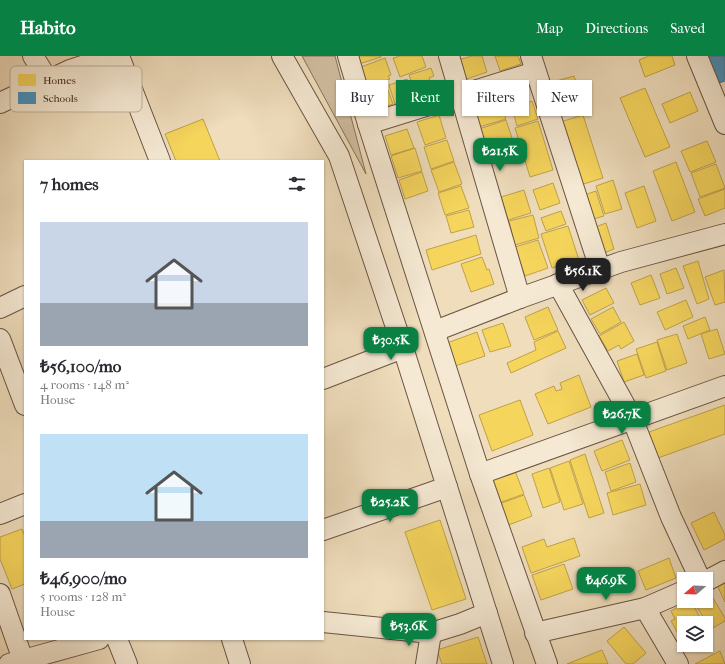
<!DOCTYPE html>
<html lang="en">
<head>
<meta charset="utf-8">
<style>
  body { margin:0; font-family:"IM FELL French Canon",serif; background:#f2f2f3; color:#2b2b33; height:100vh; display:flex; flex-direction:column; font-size:15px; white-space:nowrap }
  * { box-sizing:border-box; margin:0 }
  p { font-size:13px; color:#7c7c81 }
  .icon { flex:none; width:22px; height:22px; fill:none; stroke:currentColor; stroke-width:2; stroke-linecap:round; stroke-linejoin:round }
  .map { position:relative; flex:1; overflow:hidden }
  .drawer { position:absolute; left:24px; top:104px; width:300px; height:480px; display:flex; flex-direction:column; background:#fff; border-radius:0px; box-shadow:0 1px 3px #0004 }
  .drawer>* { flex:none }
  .hud { position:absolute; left:336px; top:24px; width:329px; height:36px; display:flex; gap:8px }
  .needle { width:26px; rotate:251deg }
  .tools { position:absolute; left:677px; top:516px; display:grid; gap:8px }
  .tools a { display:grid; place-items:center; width:36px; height:36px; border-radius:0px; background:#fff; box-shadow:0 1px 3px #0004; font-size:20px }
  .price { position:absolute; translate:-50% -34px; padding:0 9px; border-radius:8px; background:#0b8043; color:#fff; font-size:13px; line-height:26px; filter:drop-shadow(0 1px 2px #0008) }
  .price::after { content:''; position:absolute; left:50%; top:24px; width:12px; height:9px; margin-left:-6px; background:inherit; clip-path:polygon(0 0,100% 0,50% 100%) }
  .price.current { background:#222; color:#fff }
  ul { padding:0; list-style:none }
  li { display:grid; align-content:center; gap:8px; height:212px; padding:0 16px }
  li span { display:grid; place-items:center; height:124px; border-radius:0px; color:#555 }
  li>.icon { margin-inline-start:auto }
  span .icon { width:72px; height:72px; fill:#fffc; stroke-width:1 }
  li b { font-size:17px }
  h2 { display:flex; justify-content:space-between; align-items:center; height:48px; padding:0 16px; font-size:17px }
  .chip { padding:0 14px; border-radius:0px; background:#fff; box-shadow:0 1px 3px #0004; font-size:14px; line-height:36px }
  .chip.current { background:#0b8043; color:#fff }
  header { display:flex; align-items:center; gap:24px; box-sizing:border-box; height:56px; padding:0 20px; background:#0b8043; color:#fff }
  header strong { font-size:19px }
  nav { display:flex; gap:22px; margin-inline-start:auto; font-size:14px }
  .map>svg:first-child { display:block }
</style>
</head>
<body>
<header>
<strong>Habito</strong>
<nav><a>Map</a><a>Directions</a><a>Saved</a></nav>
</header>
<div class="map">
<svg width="725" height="608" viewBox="0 0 725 608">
  <rect width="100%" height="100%" fill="#efddbc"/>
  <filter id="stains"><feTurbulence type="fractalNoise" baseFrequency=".005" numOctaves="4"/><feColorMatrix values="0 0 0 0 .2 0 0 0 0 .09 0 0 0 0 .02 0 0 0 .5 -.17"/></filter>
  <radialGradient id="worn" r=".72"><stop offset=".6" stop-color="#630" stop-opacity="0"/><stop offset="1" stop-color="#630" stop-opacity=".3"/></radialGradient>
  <polygon fill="#d1bea1" stroke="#87725e" points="302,0 335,0 366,118"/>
  <g fill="#f6d55c" stroke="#bea149">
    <polygon points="353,0 381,0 381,1 356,9"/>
    <polygon points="400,0 422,0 426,11 400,21 393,2"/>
    <polygon points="472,0 482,0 487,16 464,24 458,4"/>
    <polygon points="495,0 518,0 521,8 500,15"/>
    <polygon points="649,0 672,0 675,9 645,21 639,4"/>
    <polygon points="385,2 391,19 388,20 390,23 368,31 361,11"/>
    <polygon points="431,12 434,20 429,22 433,35 416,41 409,19"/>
    <polygon points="574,20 584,49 556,58 546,28"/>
    <polygon points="407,23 413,42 395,48 389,29"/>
    <polygon points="385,26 393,48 371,56 363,34"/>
    <polygon points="645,32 670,91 645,101 620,42"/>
    <polygon points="690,36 698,55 670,67 662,48"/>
    <polygon points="500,45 506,63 479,71 473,53"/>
    <polygon points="532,45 538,63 517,70 512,52"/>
    <polygon points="439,59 446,82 425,89 417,66"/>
    <polygon points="583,59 603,122 577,130 557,67"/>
    <polygon points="203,63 220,105 176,105 165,78"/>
    <polygon points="506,64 514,88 487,97 479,73"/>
    <polygon points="538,65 553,114 530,121 515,72"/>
    <polygon points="407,73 414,92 391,99 385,80"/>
    <polygon points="447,84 454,105 431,113 424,91"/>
    <polygon points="707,85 716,106 690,116 681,95"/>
    <polygon points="415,92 422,115 398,122 391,100"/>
    <polygon points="454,106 462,128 439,136 431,114"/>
    <polygon points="676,106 695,156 672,165 653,115"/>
    <polygon points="716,108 725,132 700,141 691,117"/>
    <polygon points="422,116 428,135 405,143 399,124"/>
    <polygon points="613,124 622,153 605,158 596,130"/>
    <polygon points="553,127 560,147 540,154 533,134"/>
    <polygon points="461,130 469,152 445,159 438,137"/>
    <polygon points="644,130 656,165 637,172 625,137"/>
    <polygon points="725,133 725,152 705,160 698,143"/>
    <polygon points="524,134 531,157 508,164 501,141"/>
    <polygon points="596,135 604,160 586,165 579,141"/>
    <polygon points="469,154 474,171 451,177 446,160"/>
    <polygon points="561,155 566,168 546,175 541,162"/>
    <polygon points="533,159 539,182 515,189 509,165"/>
    <polygon points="606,167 614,193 599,199 590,173"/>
    <polygon points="568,170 579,204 552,212 541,178"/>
    <polygon points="476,179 481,198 432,214 426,194"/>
    <polygon points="538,184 548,212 525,220 515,191"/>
    <polygon points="482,201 487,214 489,213 494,228 471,236 461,208"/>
    <polygon points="698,205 709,243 697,248 683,210"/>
    <polygon points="676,212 684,232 667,238 660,218"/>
    <polygon points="724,214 725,246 715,249 705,221"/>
    <polygon points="651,219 660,242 640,249 631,227"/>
    <polygon points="606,232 614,247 590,259 582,244"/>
    <polygon points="686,244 693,261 665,274 657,256"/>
    <polygon points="548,251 558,274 534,284 525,261"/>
    <polygon points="613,251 621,266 600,278 591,263"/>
    <polygon points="705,261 710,274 688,283 683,270"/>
    <polygon points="624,266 634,285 621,293 619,289 608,295 599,280"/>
    <polygon points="503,267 511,290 490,296 482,274"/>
    <polygon points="717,273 725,298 709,303 701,278"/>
    <polygon points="558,275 566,292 511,317 507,307 536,294 534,286"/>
    <polygon points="477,276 485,300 455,310 447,287"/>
    <polygon points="677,278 687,307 667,314 657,284"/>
    <polygon points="657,286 666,315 646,322 636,293"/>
    <polygon points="637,298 644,319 624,326 617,305"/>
    <polygon points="579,319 591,351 548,368 535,338 554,330 556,335 562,333 560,327"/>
    <polygon points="520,344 533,379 492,395 479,359"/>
    <polygon points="725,349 725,378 658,402 649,376"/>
    <polygon points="622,384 630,404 602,415 594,395"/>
    <polygon points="585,398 604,457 589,462 570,404"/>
    <polygon points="569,405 583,448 564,454 550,412"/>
    <polygon points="630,407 636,426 611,435 605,416"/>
    <polygon points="549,412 560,446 543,452 532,418"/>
    <polygon points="515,415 524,438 499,447 490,425"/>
    <polygon points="640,428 646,449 613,459 607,437"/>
    <polygon points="524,439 532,460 506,470 499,448"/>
    <polygon points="714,456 725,479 725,483 704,494 691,467"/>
    <polygon points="440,464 466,543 432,554 405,476"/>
    <polygon points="22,473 25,480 25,528 12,533 0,503 0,481"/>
    <polygon points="574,482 580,500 531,517 522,491 544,483 547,491"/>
    <polygon points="669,502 676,522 646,534 638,515"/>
    <polygon points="564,508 573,533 541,544 532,519"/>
    <polygon points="725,525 725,546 717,529"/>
    <polygon points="708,534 725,562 725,565 711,573 693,545 706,545 706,535"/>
    <polygon points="688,545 691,545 703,567 684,567 684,581 681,583 671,565 675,563 671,555"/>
    <polygon points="624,571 646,597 633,608 626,608 607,585"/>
    <polygon points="478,581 487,608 442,608 437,594"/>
    <polygon points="602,594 608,608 567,608"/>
    <polygon points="720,595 725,608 695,608"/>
  </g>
  <polygon fill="#4393c3" stroke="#417391" points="704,0 725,0 725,25 712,29"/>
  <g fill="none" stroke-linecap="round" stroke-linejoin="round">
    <g stroke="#6a5444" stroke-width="22">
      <g id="minor">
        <polyline points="33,0 48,24"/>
        <polyline points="119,0 160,105"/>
        <polyline points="282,0 339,100 403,292 503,608"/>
        <polyline points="348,0 368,68 480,418 547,608"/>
        <polyline points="449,0 520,242"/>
        <polyline points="531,0 600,213"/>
        <polyline points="697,0 725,68"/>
        <polyline points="0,47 70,14 113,0"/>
        <polyline points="368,68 535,16"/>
        <polyline points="558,228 632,362 671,461 700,523"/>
        <polyline points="0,252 25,240"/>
        <polyline points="435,275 520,242 621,206 725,178"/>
        <polyline points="0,283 25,349"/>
        <polyline points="323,323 403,292"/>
        <polyline points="480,418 725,330"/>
        <polyline points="0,458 25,448"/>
        <polyline points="323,474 447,431"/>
        <polyline points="706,525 725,515"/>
        <polyline points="0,538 23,604"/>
        <polyline points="645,552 678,608"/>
        <polyline points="323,566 431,577 460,568 487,557"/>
        <polyline points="535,577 645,552 684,535"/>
        <polyline points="117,583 127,608"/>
        <polyline points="232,583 240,608"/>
        <polyline points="9,608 99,583"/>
        <polyline points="426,608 431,577"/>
      </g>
    </g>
    <use href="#minor" stroke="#f5e9d3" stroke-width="20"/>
  </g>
  <rect x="10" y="10" width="132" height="46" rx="6" fill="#f5e9d3" stroke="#beaf9c" stroke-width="1"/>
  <rect x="18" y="18" width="18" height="12" fill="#f6d55c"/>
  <rect x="18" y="36" width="18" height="12" fill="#4393c3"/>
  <g font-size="11" fill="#3d271c">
    <text x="43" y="28">Homes</text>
    <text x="43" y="46">Schools</text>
  </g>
  <rect width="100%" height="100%" filter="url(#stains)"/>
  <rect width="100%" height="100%" fill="url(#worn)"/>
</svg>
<div class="tools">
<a><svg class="needle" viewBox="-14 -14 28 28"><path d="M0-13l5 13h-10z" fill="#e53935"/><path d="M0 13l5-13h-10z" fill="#7c7c81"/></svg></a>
<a><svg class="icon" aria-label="layers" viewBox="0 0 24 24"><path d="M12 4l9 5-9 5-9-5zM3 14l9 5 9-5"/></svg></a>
</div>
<b class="price" style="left:500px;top:116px">₺21.5K</b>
<b class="price current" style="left:583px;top:236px">₺56.1K</b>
<b class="price" style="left:391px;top:305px">₺30.5K</b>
<b class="price" style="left:622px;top:379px">₺26.7K</b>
<b class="price" style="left:390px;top:467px">₺25.2K</b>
<b class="price" style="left:606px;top:545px">₺46.9K</b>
<b class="price" style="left:409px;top:591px">₺53.6K</b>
<div class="hud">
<a class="chip">Buy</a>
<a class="chip current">Rent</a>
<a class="chip">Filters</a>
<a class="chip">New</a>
</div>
<section class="drawer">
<h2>7 homes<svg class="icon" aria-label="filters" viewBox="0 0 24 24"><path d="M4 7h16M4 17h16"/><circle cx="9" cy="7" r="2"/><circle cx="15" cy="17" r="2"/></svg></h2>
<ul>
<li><span style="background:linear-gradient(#c9d6e8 65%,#9aa5b1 0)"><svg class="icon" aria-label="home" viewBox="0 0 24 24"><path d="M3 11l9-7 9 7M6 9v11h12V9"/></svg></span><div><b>₺56,100/mo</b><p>4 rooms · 148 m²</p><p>House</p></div></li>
<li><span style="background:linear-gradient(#bfe0f5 70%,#9aa5b1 0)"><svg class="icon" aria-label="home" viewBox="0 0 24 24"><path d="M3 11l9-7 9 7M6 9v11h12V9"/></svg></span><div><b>₺46,900/mo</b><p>5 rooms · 128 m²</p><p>House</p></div></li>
</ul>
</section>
</div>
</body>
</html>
